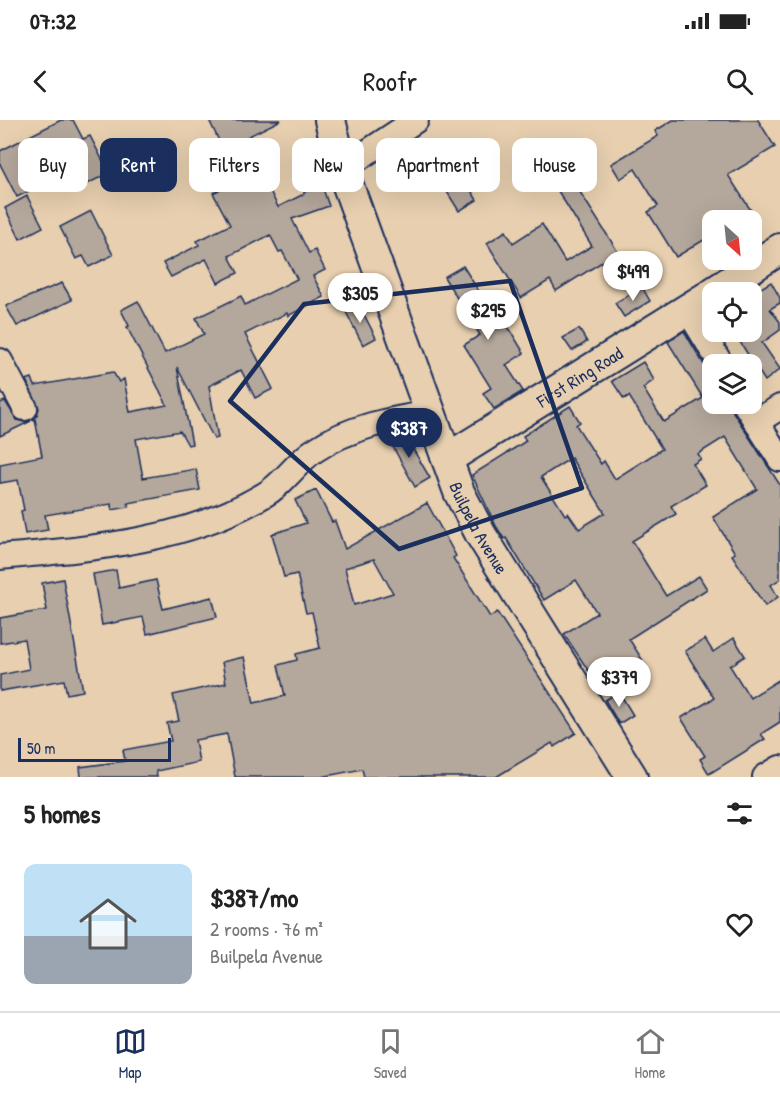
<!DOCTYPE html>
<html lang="en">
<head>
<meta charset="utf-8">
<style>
  body { margin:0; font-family:"Patrick Hand",sans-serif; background:#f2f2f2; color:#222; height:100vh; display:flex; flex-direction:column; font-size:22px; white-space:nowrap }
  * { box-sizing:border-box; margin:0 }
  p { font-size:20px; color:#767676 }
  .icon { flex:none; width:33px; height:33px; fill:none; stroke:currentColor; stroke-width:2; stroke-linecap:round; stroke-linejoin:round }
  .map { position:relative; height:657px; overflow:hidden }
  .sheet { display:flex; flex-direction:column; background:#fff; flex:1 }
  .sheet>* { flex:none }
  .hud { position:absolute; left:18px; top:18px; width:744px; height:54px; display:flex; gap:12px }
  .needle { width:39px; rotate:153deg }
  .controls { position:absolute; left:702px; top:90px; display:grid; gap:12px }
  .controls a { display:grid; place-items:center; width:60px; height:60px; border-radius:12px; background:#fff; box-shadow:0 6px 24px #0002; font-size:30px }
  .scale { position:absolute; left:18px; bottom:15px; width:153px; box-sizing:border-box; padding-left:6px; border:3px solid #1b2f5e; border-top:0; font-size:16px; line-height:21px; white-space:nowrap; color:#1b2f5e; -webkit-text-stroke:4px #e7cfaf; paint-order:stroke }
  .price { position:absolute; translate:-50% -51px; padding:0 14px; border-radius:21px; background:#fff; color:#222; font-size:20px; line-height:39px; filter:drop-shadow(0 2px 3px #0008) }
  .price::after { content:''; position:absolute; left:50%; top:36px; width:18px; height:14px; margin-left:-9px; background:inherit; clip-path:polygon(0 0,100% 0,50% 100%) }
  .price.current { background:#1b2f5e; color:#fff }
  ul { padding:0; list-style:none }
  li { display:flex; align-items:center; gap:18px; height:150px; padding:0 24px }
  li+li { border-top:2px solid #e0e0e0 }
  li span { display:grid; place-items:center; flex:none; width:168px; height:120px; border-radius:12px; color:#555 }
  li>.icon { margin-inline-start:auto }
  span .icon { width:72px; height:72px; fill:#fffc; stroke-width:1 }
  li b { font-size:26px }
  h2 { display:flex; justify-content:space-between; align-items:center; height:72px; padding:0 24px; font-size:26px }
  .chip { padding:0 21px; border-radius:12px; background:#fff; box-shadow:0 6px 24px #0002; font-size:21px; line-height:54px }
  .chip.current { background:#1b2f5e; color:#fff }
  .status { display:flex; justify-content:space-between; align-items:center; height:42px; padding:0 30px; background:#fff; direction:ltr }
  .status svg { height:16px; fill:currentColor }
  header { display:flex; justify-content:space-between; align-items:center; height:78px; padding:0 24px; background:#fff; font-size:27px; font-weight:600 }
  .tabs { display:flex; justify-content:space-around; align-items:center; height:84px; border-top:2px solid #e0e0e0; background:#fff; font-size:16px; color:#767676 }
  .tabs a { display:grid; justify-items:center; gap:3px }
  .tabs .current { color:#1b2f5e }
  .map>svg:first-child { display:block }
</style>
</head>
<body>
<div class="status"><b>07:32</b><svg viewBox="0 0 49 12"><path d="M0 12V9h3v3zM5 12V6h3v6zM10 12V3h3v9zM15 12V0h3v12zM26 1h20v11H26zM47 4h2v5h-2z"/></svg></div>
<header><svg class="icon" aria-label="back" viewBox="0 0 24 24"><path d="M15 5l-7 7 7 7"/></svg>Roofr<svg class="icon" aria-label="search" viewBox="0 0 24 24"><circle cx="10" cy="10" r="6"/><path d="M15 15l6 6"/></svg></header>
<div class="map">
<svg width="780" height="657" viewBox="0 0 780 657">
  <rect width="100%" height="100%" fill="#e7cfaf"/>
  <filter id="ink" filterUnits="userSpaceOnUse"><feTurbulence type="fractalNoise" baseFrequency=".0167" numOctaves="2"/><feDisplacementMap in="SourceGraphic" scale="12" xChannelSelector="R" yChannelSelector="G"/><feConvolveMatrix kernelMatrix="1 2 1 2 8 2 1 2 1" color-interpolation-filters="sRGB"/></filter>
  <g filter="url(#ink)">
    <g fill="#b4a79b" stroke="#1b2f5e" stroke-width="1.5" fill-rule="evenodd">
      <polygon points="61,0 73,0 83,19 90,16 109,53 87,64 73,36 31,57 37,67 17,77 0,44 0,31"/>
      <polygon points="209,0 281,0 223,29"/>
      <polygon points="673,0 758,0 775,27 728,55 752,92 739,100 712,100 712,115 676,137 648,92 658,86 635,49 620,59 611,44 658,16 655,11"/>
      <polygon points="547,20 618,132 556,171 550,160 521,178 487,123 506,111 513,123 542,104 565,142 592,126 532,29"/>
      <polygon points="450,36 477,80 459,91 432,48"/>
      <polygon points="259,49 278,87 304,74 304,72 322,66 329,86 292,99 309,133 315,130 325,150 313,156 324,177 288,196 287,193 245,214 273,269 255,278 241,250 209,266 218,318 214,319 177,247 192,324 188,325 180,311 136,319 143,358 196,349 200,370 128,383 129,387 112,390 111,384 45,395 48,410 25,414 21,391 24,390 18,360 0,363 0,344 42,336 35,299 32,300 37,295 39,288 26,260 32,258 35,266 113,252 119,262 124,259 130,292 167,285 127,207 129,206 121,190 138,181 165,233 204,214 196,198 241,176 245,185 297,159 282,131 279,132 270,115 229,136 238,153 218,163 206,139 171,157 163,143 199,125 197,121 230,105 213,73"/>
      <polygon points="27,76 43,107 20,119 5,88"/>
      <polygon points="91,91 113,135 89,147 83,136 76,139 60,107"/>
      <polygon points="463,146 499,204 504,200 524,233 506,245 523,271 494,289 483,273 491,268 464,225 480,215 444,157"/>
      <polygon points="771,162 780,178 780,183 770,189 780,202 780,210 762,223 780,249 765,261 738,219 759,205 755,198 752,200 752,168 753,167 756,171"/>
      <polygon points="62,163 72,180 17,206 6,186"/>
      <polygon points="642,167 650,181 624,197 615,183"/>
      <polygon points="358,183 376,218 363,225 345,190"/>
      <polygon points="579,209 587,222 572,231 563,218"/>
      <path d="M 684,211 L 712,258 L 712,284 L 731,284 L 733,292 L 780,365 L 780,459 L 771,465 L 778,477 L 765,486 L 732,435 L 735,433 L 713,397 L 757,369 L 725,317 L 698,334 L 701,339 L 693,344 L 706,365 L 671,386 L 676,394 L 632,421 L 666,476 L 699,456 L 707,469 L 629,519 L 647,547 L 604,574 L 564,514 L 597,493 L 576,460 L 544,480 L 506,418 L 504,419 L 496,406 L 472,355 L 526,321 L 523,316 L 570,286 L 580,302 L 576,305 L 601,344 L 604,341 L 615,359 L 662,329 L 629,276 L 624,279 L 612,261 L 643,242 L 654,260 L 643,268 L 664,302 L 703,278 L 668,222 ZM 571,338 L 605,393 L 579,409 L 568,393 L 565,395 L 541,357 Z"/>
      <polygon points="5,281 17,300 24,302 31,301 0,316 0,283"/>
      <polygon points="403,312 430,358 415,367 387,316"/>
      <path d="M 316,370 L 332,402 L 335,401 L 345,429 L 427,383 L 456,436 L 453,438 L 490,497 L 497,492 L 576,613 L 554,627 L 552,623 L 496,657 L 364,657 L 362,649 L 321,657 L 235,657 L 227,614 L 195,620 L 199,642 L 156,651 L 157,657 L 81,657 L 80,647 L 125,641 L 123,630 L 171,621 L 167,603 L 179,601 L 173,575 L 226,563 L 222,542 L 244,537 L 254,583 L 285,576 L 278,545 L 297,540 L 296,534 L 320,528 L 312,492 L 306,493 L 297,454 L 284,457 L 272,414 L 306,403 L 295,380 ZM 374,439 L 393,473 L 354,485 L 345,448 Z"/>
      <polygon points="116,450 119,468 156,460 163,489 212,477 217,497 147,514 143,497 102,505 93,454"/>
      <polygon points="63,459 83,571 67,574 64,560 0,571 0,555 29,549 24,519 0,523 0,498 47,490 42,463"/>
      <polygon points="734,518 745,536 730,546 750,578 780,559 780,602 761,614 765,619 709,654 700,639 705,636 681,598 714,578 685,531 705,519 713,532"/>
      <polygon points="619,572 633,595 619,604 605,580"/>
    </g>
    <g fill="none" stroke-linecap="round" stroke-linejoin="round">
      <g stroke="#1b2f5e" stroke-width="28">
        <g id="minor">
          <polyline points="342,49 416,0"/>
          <polyline points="688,190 721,244"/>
          <polyline points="0,241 25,288"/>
          <polyline points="745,284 780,339"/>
          <polyline points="756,302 780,287"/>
          <path d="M 0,437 C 89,429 186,422 264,375 C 284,364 296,342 315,330 C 349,307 392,299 431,293"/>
          <polyline points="765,657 780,648"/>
        </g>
      </g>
      <g stroke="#1b2f5e" stroke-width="34">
        <g id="tertiary">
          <path id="s1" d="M 330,0 L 342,49 L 459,372 L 481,415 L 632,657"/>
          <polyline points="714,172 780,129"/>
          <path id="s2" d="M 447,339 L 712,174"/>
        </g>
      </g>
      <use href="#minor" stroke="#e7cfaf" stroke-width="24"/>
      <use href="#tertiary" stroke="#e7cfaf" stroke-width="30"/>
    </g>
  </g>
  <path fill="none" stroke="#1b2f5e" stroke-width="4.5" stroke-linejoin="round" d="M 510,161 L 582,368 L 399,429 L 230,281 L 304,184 Z"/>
  <g text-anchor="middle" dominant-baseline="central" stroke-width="5" stroke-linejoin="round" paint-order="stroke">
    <g font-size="18" fill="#1b2f5e" stroke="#e7cfaf">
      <text stroke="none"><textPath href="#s2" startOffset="156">First Ring Road</textPath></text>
      <text stroke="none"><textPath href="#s1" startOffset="435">Builpela Avenue</textPath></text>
    </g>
  </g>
</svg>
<div class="controls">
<a><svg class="needle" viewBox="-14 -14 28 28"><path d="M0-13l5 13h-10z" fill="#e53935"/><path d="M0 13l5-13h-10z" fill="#767676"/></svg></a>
<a><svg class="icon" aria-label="locate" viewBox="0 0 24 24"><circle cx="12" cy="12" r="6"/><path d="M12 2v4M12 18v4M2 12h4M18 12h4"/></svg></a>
<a><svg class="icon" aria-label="layers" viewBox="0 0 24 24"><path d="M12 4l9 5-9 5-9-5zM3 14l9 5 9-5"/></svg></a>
</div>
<div class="scale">50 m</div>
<b class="price" style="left:633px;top:182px">$499</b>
<b class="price" style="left:360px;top:204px">$305</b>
<b class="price" style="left:488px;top:221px">$295</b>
<b class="price current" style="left:409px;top:339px">$387</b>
<b class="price" style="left:619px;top:588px">$379</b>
<div class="hud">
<a class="chip">Buy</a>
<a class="chip current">Rent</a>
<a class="chip">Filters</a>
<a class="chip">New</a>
<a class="chip">Apartment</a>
<a class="chip">House</a>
</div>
</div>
<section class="sheet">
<h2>5 homes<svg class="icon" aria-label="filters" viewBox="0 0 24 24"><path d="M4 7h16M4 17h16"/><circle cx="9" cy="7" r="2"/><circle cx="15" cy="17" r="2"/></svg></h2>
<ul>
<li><span style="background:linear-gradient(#bfe0f5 60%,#9aa5b1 0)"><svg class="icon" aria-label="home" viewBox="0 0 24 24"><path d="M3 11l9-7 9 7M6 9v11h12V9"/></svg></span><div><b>$387/mo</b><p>2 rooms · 76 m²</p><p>Builpela Avenue</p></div><svg class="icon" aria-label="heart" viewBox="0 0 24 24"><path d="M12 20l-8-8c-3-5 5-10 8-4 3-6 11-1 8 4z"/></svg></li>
</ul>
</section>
<nav class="tabs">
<a class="current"><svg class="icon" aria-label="map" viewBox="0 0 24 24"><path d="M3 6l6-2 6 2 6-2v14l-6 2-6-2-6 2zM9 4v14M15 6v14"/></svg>Map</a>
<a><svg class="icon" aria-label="saved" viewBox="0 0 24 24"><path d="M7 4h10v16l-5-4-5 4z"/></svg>Saved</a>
<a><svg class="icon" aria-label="home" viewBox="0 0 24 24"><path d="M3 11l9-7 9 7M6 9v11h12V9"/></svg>Home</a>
</nav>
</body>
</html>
